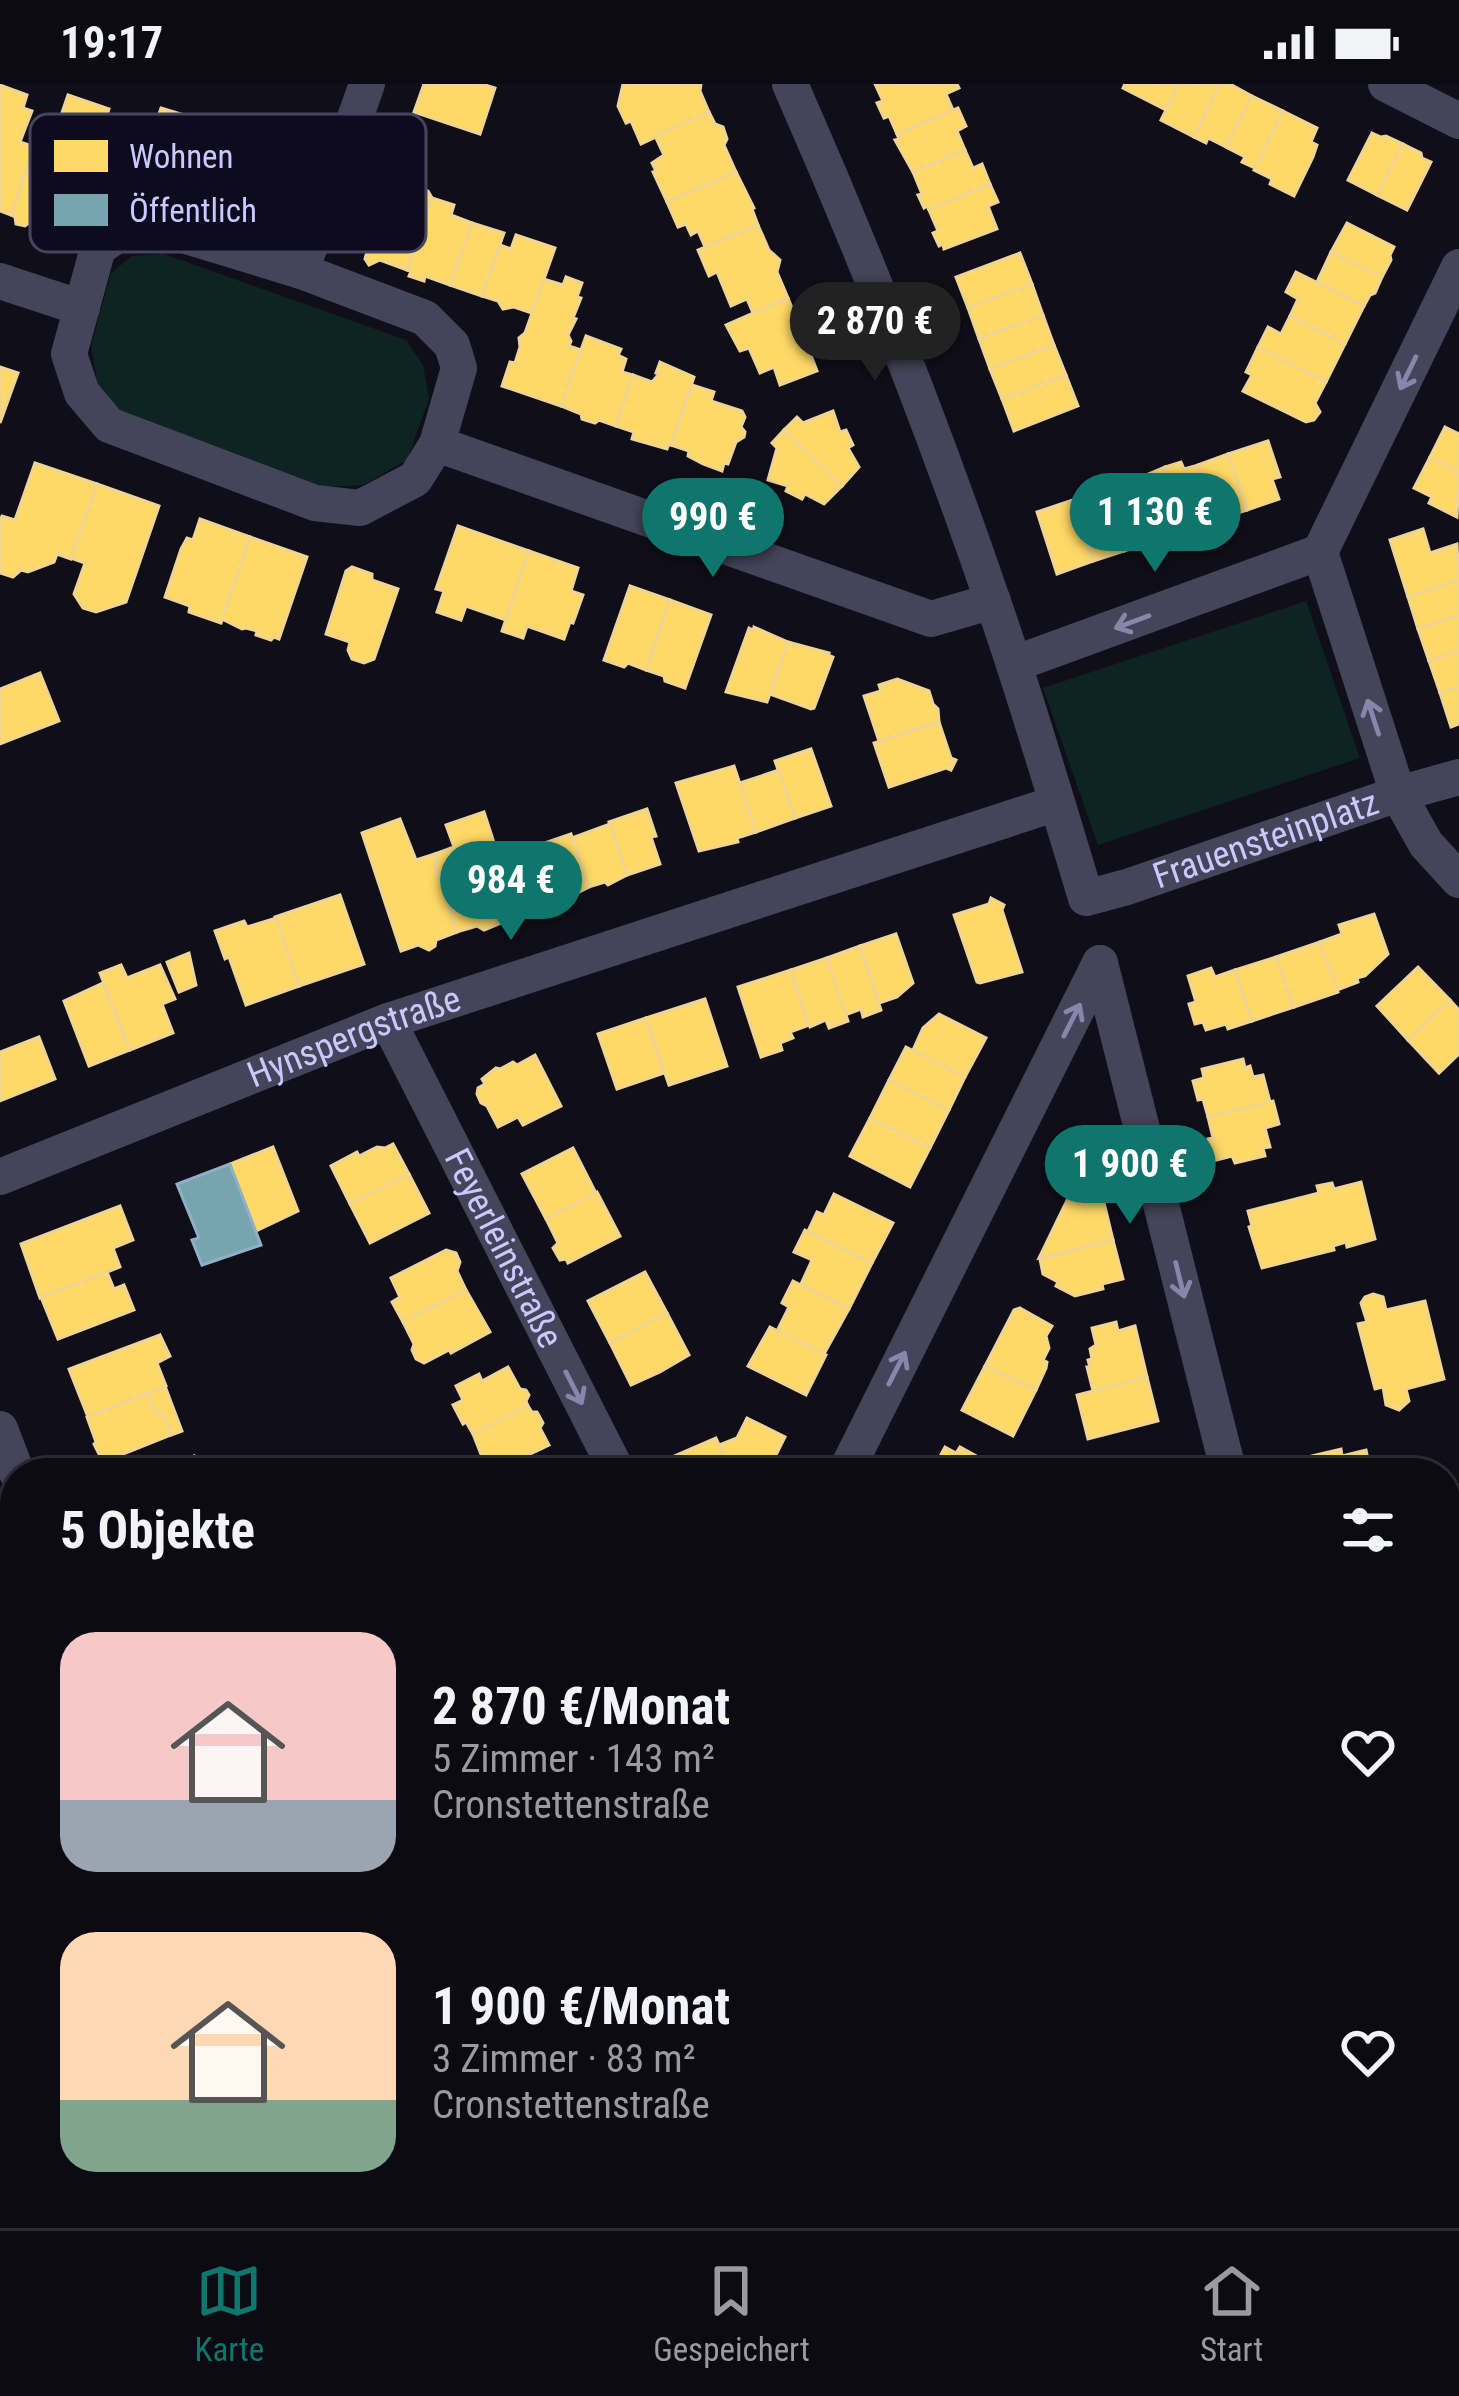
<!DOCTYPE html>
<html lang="de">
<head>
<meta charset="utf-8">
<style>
  body { margin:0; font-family:"Roboto Condensed",sans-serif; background:#1a1921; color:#f1f3f6; height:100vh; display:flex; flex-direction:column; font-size:45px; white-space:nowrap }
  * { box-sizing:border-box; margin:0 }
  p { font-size:39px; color:#9a9ba0 }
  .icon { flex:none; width:66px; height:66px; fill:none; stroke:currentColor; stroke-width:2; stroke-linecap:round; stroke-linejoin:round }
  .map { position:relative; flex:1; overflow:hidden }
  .sheet { position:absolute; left:0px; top:1374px; width:1461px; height:771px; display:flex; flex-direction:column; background:#0c0b13; border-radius:48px 48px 0 0; box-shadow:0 3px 9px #0004,0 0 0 3px #2c2b33 }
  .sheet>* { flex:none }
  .price { position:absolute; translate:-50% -102px; padding:0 27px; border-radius:42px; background:#0f766e; color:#fff; font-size:39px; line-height:78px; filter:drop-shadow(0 3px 6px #0008) }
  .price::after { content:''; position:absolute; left:50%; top:72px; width:36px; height:27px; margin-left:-18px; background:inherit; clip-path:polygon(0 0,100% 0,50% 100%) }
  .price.current { background:#222; color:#fff }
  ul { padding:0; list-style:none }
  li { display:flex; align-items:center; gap:36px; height:300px; padding:0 60px }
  li span { display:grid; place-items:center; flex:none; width:336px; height:240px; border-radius:36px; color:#555 }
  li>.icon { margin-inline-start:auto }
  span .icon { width:144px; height:144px; fill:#fffc; stroke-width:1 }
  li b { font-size:51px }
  h2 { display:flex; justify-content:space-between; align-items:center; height:144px; padding:0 60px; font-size:51px }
  .status { display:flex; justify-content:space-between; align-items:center; height:84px; padding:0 60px; background:#0c0b13; direction:ltr }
  .status svg { height:33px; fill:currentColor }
  .tab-bar { display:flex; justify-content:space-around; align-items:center; height:168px; border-top:3px solid #2c2b33; background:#0c0b13; font-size:33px; color:#9a9ba0 }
  .tab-bar a { display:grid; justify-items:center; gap:6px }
  .tab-bar .current { color:#0f766e }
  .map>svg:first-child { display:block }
</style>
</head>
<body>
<div class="status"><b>19:17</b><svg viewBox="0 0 49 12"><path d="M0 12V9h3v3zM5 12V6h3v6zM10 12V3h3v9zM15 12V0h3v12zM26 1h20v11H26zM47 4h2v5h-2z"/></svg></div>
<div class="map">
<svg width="1459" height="2144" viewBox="0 0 1459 2144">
  <rect width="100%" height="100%" fill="#100f19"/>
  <g fill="#0e2423">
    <polygon points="164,170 406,256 423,281 429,315 407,376 363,401 322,403 120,334 98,303 91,262 111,189 132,172"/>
    <polygon points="1306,517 1360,674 1098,761 1043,604"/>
    <polygon points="1459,1626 1459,1816 1446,1818 1446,1633"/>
  </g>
  <g fill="#ffd966" stroke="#efd494" stroke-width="3">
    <polygon points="424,0 482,0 495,4 480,50 414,28"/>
    <polygon points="623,0 701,0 700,7 709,28 641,60 631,37 626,39 618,22"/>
    <polygon points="875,0 957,0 959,4 946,10 953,26 897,50 889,32 884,34 877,19 883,17"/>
    <polygon points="1125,0 1179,0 1166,26 1123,4"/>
    <polygon points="1179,0 1220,0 1194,53 1161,36"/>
    <polygon points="1220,0 1230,0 1252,12 1226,63 1208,54 1206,59 1194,53"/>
    <polygon points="0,1 27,11 23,24 32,27 20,58 35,63 11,131 0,127"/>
    <polygon points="68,11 109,25 106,34 120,39 106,81 91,76 70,138 72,141 70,148 65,150 30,138 25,142 16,140 15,133 11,131 34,65 48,70"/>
    <polygon points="1252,12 1283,27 1255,84 1242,78 1245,73 1226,63"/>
    <polygon points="161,24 184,31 179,45 218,58 198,114 137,92"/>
    <polygon points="958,24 966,42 957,47 965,66 913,88 895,56 899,55 897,50"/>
    <polygon points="1283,27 1317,44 1311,58 1317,61 1313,73 1294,112 1270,100 1272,95 1254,86"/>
    <polygon points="709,28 715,40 723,43 727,55 724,61 736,88 667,118 653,88 656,87 652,79 664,71 655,52"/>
    <polygon points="1372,49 1381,53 1386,52 1403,60 1377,111 1348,96"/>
    <polygon points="1403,60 1421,69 1422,74 1431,78 1407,126 1377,111"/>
    <polygon points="965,66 973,84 982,80 990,100 929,126 927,122 924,124 918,111 922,110 913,88"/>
    <polygon points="736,88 754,124 752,125 758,141 705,163 698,147 691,151 686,140 678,143 667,118"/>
    <polygon points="390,100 411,107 418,104 428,107 432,114 407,186 380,176 369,181 365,175 372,149 364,146 374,122 381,124"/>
    <polygon points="990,100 998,118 988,122 997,145 944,165 943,160 939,162 933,149 938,147 929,126"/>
    <polygon points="432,114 454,121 451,131 472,139 450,201 425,192 424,197 409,192 411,187 407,186"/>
    <polygon points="472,139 504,149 482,212 450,201"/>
    <polygon points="1347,139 1394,163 1390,171 1391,176 1382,193 1331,168"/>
    <polygon points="758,141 769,166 780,176 777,188 788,214 753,229 747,215 731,222 717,188 709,192 698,166"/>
    <polygon points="516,151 555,164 532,229 514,223 503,225 498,217 482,212 500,161 511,165"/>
    <polygon points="1331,168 1382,193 1375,209 1370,211 1364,222 1317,198"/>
    <polygon points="1020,169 1032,200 968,224 956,193"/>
    <polygon points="1296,188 1364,222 1345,260 1290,232 1298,215 1286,208"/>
    <polygon points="566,193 582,199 577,213 581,214 573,234 576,235 568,251 571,257 569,262 581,266 561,322 502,302 510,278 515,279 520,263 519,254 525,249 544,195 563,201"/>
    <polygon points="1032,200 1043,231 979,255 968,224"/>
    <polygon points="788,214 798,238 805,235 813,255 806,258 817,287 780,301 774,283 760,289 749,264 740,267 726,241"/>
    <polygon points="1043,231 1054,261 990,285 979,255"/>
    <polygon points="1290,232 1345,260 1326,298 1258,263 1268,243 1281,250"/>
    <polygon points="586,252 621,265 618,271 626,275 622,288 633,291 616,342 599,336 595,339 582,335 581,330 561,322"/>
    <polygon points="1054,261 1066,291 1002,315 990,285"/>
    <polygon points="1258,263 1326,298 1315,319 1320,328 1314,336 1306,338 1243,307 1252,291 1246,288"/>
    <polygon points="660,278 694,293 671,361 669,360 667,365 632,355 634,348 616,342 633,291 652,298 659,290 656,289"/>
    <polygon points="0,283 18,289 0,339"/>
    <polygon points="1066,291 1078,322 1014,347 1002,315"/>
    <polygon points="692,301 714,308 711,317 742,327 745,333 741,343 745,348 744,353 736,358 728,380 724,379 722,387 703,380 688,372 689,367 671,361"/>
    <polygon points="833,327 840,348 846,346 853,361 848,364 859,383 842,402 784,346 797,333 803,339"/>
    <polygon points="1445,343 1459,350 1459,388 1430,373"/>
    <polygon points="784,346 842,402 824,420 805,410 802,415 786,407 788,402 768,396 777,364 772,359"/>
    <polygon points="1268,357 1280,393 1272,395 1279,415 1247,426 1228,370"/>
    <polygon points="1228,370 1247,426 1216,436 1198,381"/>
    <polygon points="1430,373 1459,388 1457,433 1429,419 1432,413 1414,404"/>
    <polygon points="1181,378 1184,385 1198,381 1216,436 1185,446 1165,383"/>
    <polygon points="35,379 97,400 71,475 57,470 54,478 28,488 21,486 13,493 0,489 0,436 2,432 15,436"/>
    <polygon points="1165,383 1185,446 1155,457 1134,396"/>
    <polygon points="1134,396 1155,457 1124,467 1103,404"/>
    <polygon points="97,400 159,422 126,518 96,528 83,524 74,510 85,479 71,474"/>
    <polygon points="1103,404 1124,467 1093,477 1073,416"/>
    <polygon points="1073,416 1093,477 1057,490 1037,428"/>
    <polygon points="200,435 250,453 221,539 189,528 190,522 165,513 181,465 187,454 193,456"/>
    <polygon points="458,442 529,467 506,536 466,522 461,536 437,528 444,507 436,505"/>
    <polygon points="1423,445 1430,469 1457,460 1459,496 1408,513 1390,456"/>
    <polygon points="250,453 307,473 279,555 274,553 271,556 256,551 257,547 246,544 242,545 222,535"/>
    <polygon points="529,467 578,484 571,507 583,511 573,539 570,538 564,555 527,542 523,554 502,547"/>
    <polygon points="352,483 372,490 372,496 398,505 374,575 364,579 352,575 348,566 350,558 326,550 346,487"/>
    <polygon points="1459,496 1459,531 1418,545 1408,513"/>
    <polygon points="630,502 670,516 646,586 628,579 624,583 604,576"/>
    <polygon points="670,516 711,531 685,604 665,597 664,592 646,586"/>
    <polygon points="1459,531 1459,567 1429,577 1418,545"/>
    <polygon points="754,543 788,558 767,618 726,608 749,544 753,546"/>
    <polygon points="788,558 829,569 828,571 833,573 814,624 811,625 770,610"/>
    <polygon points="1459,567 1459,603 1440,609 1429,577"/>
    <polygon points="40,589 59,637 0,660 0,605"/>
    <polygon points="897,595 929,607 933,620 938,625 939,638 879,657 864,612 881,607 879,601"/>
    <polygon points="1459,603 1459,640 1451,643 1440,609"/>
    <polygon points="939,638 951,674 956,676 951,686 946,684 889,703 874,659"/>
    <polygon points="811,665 831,722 795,734 775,677"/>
    <polygon points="734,682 756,748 737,754 738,758 699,767 676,699"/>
    <polygon points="779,686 795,734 756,748 740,699"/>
    <polygon points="647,725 656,752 651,753 660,780 627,791 609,738"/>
    <polygon points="484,728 518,832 484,846 477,842 457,848 434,778 437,777 435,770 454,763 446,741"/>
    <polygon points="400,735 416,776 435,770 437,777 434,778 457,848 436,856 435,862 429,866 418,861 401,867 362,749"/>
    <polygon points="610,740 627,791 608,801 605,798 589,803 572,754"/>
    <polygon points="571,750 589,803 570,813 568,811 555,815 547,788 542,790 533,763"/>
    <polygon points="340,811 364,880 299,902 275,833"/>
    <polygon points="991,814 1004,821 1002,826 1022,888 980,899 977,898 954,831 989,820"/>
    <polygon points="1374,830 1388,870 1365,892 1357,894 1358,898 1337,906 1320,858 1342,850 1339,841"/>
    <polygon points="276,834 299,902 246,921 229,873 225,875 215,847 244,837 247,843"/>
    <polygon points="896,850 913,899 897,913 879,919 860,862"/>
    <polygon points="1320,858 1338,908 1294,923 1276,873"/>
    <polygon points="860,862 881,926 863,933 861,925 845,931 827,874"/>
    <polygon points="189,869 196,901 179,908 167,878"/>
    <polygon points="1276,873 1294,923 1252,937 1235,886"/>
    <polygon points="827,874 848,937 829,944 826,936 810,943 791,886"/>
    <polygon points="121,881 127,894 160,881 175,915 162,920 173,949 130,966 100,889"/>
    <polygon points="1418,883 1450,916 1408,956 1377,922"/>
    <polygon points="1211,884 1215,893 1235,886 1252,937 1228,945 1226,940 1206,946 1203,938 1195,940 1189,920 1196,918 1188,892"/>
    <polygon points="791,886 809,941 790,948 793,954 780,959 782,966 761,973 738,903"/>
    <polygon points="103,899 130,966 89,982 64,917"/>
    <polygon points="705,915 727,982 669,1001 646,934"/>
    <polygon points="1450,916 1459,926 1459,970 1439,989 1408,956"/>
    <polygon points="939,930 986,954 965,993 913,966 923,944"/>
    <polygon points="646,934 664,989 617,1005 598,950"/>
    <polygon points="39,953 55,995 0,1017 0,968"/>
    <polygon points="906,963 965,993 949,1026 889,996"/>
    <polygon points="535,971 561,1022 523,1041 518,1033 498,1043 487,1022 481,1019 477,1010 478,1004 485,1000 482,995 496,984 500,985 513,978 517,981"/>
    <polygon points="1243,975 1245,984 1250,982 1253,993 1263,991 1270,1018 1208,1033 1203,1015 1198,1016 1193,997 1204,994 1202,985"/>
    <polygon points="889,996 949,1026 930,1064 870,1034"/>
    <polygon points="1273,1017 1279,1040 1265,1044 1270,1063 1263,1064 1265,1072 1235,1079 1232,1072 1213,1077 1208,1055 1213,1054 1208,1033"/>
    <polygon points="870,1034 930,1064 910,1103 850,1072"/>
    <polygon points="393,1060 409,1090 350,1120 331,1082 357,1068 359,1072 377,1063 385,1064"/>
    <polygon points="273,1063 298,1127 256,1147 230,1080"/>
    <polygon points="573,1064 596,1109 546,1135 522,1090"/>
    <polygon points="409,1090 429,1129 370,1159 350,1120"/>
    <polygon points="1086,1097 1095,1100 1101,1106 1113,1156 1039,1174 1072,1106 1077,1100"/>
    <polygon points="1361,1098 1375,1155 1347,1163 1346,1158 1333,1162 1334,1166 1262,1184 1249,1143 1252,1142 1248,1127 1319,1109 1317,1102 1332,1099 1334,1105"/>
    <polygon points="597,1108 620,1152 568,1179 566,1175 560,1176 553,1164 558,1159 546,1135"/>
    <polygon points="834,1110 893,1139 872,1179 808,1147 817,1128 824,1131"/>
    <polygon points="120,1122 133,1156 113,1164 120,1183 40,1214 21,1160"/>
    <polygon points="805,1146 872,1179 849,1225 801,1200 812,1176 794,1168"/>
    <polygon points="1113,1156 1123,1195 1102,1200 1103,1205 1075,1212 1056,1202 1058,1198 1043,1190 1040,1175"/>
    <polygon points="446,1166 456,1169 460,1178 457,1187 466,1206 403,1238 392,1218 400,1213 391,1194"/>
    <polygon points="107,1188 114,1205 124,1201 134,1226 58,1255 41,1213"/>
    <polygon points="645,1188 667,1229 610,1259 588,1217"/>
    <polygon points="793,1197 849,1225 824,1270 777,1247 789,1223 782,1219"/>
    <polygon points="466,1206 490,1248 451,1269 449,1266 424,1279 416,1275 412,1266 414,1260 403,1238"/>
    <polygon points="1373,1210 1383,1213 1386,1226 1425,1217 1444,1295 1406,1305 1409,1317 1399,1326 1386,1321 1383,1303 1375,1305 1358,1240 1367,1238 1361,1219 1365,1213"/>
    <polygon points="1020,1224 1052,1242 1046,1252 1049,1264 1043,1276 1047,1278 1046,1284 1036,1306 985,1282 1014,1226"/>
    <polygon points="667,1229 689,1271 660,1288 631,1301 610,1259"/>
    <polygon points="1116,1238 1118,1247 1135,1242 1147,1293 1093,1307 1087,1283 1090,1283 1088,1276 1092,1275 1090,1265 1096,1261 1092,1244"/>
    <polygon points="770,1243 826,1271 806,1311 748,1282"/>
    <polygon points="160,1251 170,1272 157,1279 166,1302 88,1333 69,1285"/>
    <polygon points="985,1282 1036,1306 1013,1352 962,1326"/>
    <polygon points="508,1283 520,1305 526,1306 529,1311 526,1317 528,1322 473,1350 466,1338 463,1340 453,1321 463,1316 456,1302 479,1290 482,1297"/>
    <polygon points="1147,1293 1158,1337 1088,1355 1077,1311"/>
    <polygon points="165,1302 182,1347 171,1351 162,1328 156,1330 148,1309"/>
    <polygon points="148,1309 156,1330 162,1328 171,1351 103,1378 94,1360 96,1358 87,1333"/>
    <polygon points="528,1322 532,1328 537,1328 543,1339 540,1344 549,1361 522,1374 524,1380 507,1389 500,1389 495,1379 486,1383 473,1350"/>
    <polygon points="747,1334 785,1353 767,1389 732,1389 719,1361 737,1354"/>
    <polygon points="716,1354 732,1389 679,1389 672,1373"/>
    <polygon points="945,1363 956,1369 960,1363 1004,1387 1003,1389 931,1389"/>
    <polygon points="1341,1365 1342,1372 1366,1366 1371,1389 1296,1389 1295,1384 1309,1380 1307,1373"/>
    <polygon points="194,1372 200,1389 151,1389"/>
    <polygon points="1168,1377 1171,1389 1110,1389 1109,1386 1138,1379 1139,1384"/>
    <polygon points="15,1665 15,1722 0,1728 0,1670"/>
    <polygon points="15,1722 15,1798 12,1799 6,1794 0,1780 0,1728"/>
    <polygon points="1459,1816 1459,1920 1446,1923 1446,1818"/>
    <polygon points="1,1844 15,1845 15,1907 13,1907 13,1903 0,1901"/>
    <polygon points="1459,1980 1459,2070 1447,2020 1446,2010 1451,2009 1446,1983"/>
    <polygon points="0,2036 15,2037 15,2091 10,2090 9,2097 0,2096"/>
    <polygon points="145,2130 210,2130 214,2140 204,2144 150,2144"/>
    <polygon points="676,2130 688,2131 689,2136 700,2138 699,2144 657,2144 659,2132 675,2134"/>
  </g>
  <g fill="#76a5af" stroke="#90b0c7" stroke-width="3">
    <polygon points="230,1080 261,1161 202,1181 192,1156 199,1154 177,1100"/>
    <polygon points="498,2130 502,2133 509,2130 599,2130 604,2144 473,2144 478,2142 477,2138 480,2137 482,2141 498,2134"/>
  </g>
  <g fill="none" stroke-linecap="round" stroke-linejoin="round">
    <g stroke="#44445a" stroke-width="36">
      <path id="s1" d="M 790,0 C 865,170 933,343 993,518 C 1027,616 1056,715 1086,814 L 1127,803 L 1398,710 L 1320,468"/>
      <polyline points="1386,0 1459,37"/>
      <polygon points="160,144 301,187 425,234 452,261 459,284 437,360 415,395 360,424 315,419 109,341 82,309 69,270 98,164 123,147"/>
      <polyline points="301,187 367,0"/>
      <polyline points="0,197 82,224"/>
      <polyline points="437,360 931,535 993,517"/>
      <polyline points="1320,468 1459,183"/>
      <polyline points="1014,580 1320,468"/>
      <polyline points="1459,693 1398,710 1426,760 1459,796"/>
      <polyline points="1100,879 1229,1389"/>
      <path id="s2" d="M 388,937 L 618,1389"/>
      <path id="s3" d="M 0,1093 L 388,937 L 1057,719"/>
      <polyline points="0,1345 17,1389"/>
      <polyline points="845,1389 1100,879"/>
      <polyline points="0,1471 15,1465"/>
      <polyline points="0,1969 15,1971"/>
      <polyline points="299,2130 304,2144"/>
      <polyline points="1016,2130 1034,2144"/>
    </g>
    <g stroke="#574e6d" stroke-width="45">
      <polyline points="1446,2115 1459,2114"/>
      <polyline points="1070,2144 1075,2130"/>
    </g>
  </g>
  <defs><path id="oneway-shaft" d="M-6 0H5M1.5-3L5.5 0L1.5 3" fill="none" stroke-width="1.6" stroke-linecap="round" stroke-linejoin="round" transform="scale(3)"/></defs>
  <g stroke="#8886ac">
    <use href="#oneway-shaft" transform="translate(1408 289) rotate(116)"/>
    <use href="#oneway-shaft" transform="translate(1132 538) rotate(160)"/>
    <use href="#oneway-shaft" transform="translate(1373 633) rotate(-108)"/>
    <use href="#oneway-shaft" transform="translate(1072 936) rotate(-63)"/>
    <use href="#oneway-shaft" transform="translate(1180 1196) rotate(76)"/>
    <use href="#oneway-shaft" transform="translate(897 1284) rotate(-63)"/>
    <use href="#oneway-shaft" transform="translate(574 1304) rotate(63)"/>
  </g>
  <g text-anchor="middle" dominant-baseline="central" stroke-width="12" stroke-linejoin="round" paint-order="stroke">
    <g font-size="36" fill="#cbc8ff" stroke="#0d0b1d">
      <text stroke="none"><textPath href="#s1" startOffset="1056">Frauensteinplatz</textPath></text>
      <text stroke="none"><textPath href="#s3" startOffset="381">Hynspergstraße</textPath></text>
      <text stroke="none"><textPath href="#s2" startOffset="255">Feyerleinstraße</textPath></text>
    </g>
  </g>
  <rect x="30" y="30" width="396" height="138" rx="18" fill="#0d0b1d" stroke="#464461" stroke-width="3"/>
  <rect x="54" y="56" width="54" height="32" fill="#ffd966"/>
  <rect x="54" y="110" width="54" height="32" fill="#76a5af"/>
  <g font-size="33" fill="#cbc8ff">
    <text x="129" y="84">Wohnen</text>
    <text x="129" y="138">Öffentlich</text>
  </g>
</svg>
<b class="price current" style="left:875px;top:300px">2 870 €</b>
<b class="price" style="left:1155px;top:491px">1 130 €</b>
<b class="price" style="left:713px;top:496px">990 €</b>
<b class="price" style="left:511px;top:859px">984 €</b>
<b class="price" style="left:1130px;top:1143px">1 900 €</b>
<section class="sheet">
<h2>5 Objekte<svg class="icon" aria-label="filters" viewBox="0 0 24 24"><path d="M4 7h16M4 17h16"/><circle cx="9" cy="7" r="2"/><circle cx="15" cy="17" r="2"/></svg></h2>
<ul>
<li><span style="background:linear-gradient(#f6c9c9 70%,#9aa5b1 0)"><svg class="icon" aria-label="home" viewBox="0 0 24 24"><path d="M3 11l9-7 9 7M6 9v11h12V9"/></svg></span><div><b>2 870 €/Monat</b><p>5 Zimmer · 143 m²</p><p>Cronstettenstraße</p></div><svg class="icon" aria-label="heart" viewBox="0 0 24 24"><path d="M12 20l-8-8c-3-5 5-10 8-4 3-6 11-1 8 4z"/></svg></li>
<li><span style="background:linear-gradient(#ffd9b3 70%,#7fa58c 0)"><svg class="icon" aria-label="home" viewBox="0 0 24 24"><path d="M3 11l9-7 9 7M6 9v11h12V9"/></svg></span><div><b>1 900 €/Monat</b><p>3 Zimmer · 83 m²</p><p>Cronstettenstraße</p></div><svg class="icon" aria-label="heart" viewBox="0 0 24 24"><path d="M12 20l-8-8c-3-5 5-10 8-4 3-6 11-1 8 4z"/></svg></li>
</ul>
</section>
</div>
<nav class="tab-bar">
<a class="current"><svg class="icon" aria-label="map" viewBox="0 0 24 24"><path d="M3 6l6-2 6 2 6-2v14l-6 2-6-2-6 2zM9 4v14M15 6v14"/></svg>Karte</a>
<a><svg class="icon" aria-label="saved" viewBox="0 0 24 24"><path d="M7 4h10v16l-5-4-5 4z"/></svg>Gespeichert</a>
<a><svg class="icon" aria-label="home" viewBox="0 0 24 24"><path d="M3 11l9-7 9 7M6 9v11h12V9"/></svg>Start</a>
</nav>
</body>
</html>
